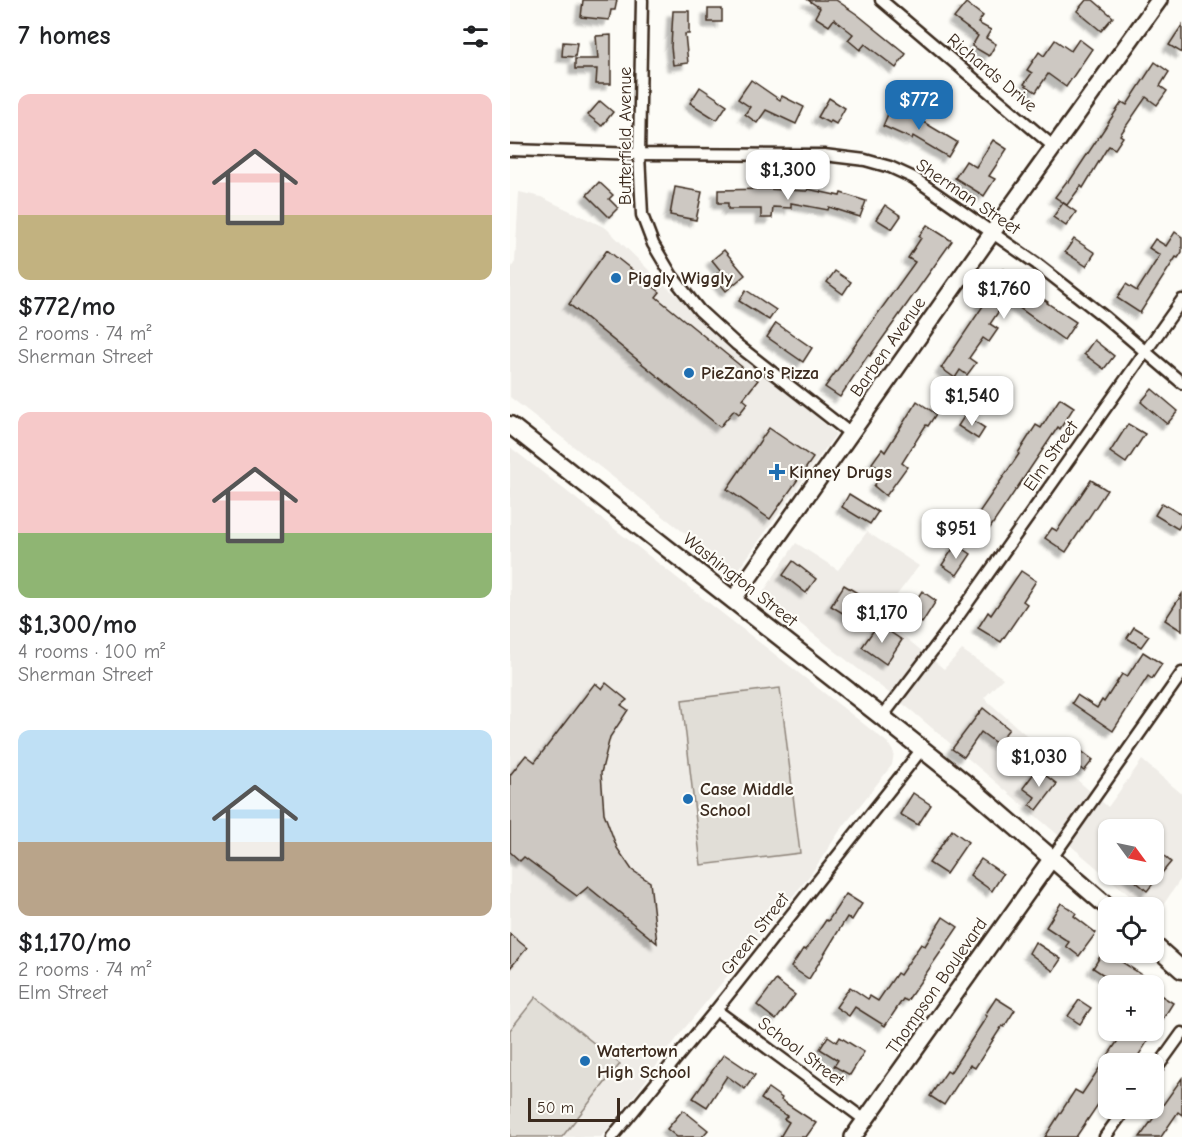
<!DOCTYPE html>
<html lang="en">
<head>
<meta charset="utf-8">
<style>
  body { margin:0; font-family:"Comic Neue",sans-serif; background:#f2f2f2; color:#202124; height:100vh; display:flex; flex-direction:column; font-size:22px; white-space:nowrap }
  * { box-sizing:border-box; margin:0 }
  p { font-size:20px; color:#757577 }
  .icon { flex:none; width:33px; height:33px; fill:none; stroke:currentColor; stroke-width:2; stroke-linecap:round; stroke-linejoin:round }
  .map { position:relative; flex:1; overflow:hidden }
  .details { display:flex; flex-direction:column; background:#fff; width:510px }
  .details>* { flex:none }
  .needle { width:39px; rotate:123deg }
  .tools { position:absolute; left:588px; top:819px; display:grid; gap:12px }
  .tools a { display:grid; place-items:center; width:66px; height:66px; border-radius:12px; background:#fff; box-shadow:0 2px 4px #0004; font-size:30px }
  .scale { position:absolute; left:18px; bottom:15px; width:92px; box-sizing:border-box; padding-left:6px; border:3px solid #3b2a1e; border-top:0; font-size:16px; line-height:21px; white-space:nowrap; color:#3b2a1e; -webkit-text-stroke:4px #fdfcf7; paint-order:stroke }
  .price { position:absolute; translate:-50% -51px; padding:0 14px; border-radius:12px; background:#fff; color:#222; font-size:20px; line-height:39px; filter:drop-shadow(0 2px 3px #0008) }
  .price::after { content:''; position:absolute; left:50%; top:36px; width:18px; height:14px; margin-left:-9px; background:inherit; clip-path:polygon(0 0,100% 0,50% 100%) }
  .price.active { background:#1f6fb2; color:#fff }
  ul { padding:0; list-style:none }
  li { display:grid; align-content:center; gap:12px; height:318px; padding:0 18px }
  li span { display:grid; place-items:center; height:186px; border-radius:12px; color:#555 }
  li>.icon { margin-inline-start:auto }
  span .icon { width:108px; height:108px; fill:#fffc; stroke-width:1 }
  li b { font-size:26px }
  h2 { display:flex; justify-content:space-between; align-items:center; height:72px; padding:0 18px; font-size:26px }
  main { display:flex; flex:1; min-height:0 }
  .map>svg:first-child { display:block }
</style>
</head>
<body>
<main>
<section class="details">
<h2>7 homes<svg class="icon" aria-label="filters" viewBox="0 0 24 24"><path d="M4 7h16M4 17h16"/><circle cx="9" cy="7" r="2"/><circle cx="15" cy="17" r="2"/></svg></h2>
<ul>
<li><span style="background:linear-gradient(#f6c9c9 65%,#c2b280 0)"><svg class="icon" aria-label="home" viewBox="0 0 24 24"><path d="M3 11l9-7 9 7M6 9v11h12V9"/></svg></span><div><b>$772/mo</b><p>2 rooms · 74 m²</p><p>Sherman Street</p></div></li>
<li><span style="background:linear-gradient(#f6c9c9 65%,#8fb573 0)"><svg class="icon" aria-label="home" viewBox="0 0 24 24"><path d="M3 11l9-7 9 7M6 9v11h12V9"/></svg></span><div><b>$1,300/mo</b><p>4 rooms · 100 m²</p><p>Sherman Street</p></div></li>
<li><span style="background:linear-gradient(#bfe0f5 60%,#b9a48a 0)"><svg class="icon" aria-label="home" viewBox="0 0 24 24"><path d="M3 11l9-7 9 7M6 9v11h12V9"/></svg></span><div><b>$1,170/mo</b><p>2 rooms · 74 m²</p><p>Elm Street</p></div></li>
</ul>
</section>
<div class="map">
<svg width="672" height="1137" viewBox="0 0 672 1137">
  <defs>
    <filter id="shadow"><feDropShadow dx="-5.5" dy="5.5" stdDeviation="1.5" flood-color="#0004"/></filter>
  </defs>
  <rect width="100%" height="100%" fill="#fdfcf7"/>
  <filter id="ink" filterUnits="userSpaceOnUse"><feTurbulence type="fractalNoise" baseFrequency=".0167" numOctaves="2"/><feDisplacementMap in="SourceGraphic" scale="12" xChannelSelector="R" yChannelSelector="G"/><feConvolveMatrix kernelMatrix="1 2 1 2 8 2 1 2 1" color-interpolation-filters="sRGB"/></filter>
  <g filter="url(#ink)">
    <g fill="#efece7" fill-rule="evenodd">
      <polygon points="9,192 31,197 96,228 150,281 326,434 226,573 0,397 0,270 5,262"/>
      <polygon points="0,447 378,743 384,753 382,765 329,832 301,874 174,1029 127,1092 91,1137 0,1137"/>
      <path d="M 357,532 L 409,566 L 370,617 L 434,669 L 452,650 L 493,678 L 474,698 L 598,807 L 632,760 L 672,794 L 672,877 L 645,917 L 644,908 L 633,907 L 402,711 L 252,594 L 286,543 L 328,570 ZM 598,830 L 644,830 L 644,874 L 598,874 Z"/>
    </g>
    <g fill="#e1ded7" stroke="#8e847a" stroke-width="1.5">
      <polygon points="270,688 290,853 191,865 172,700"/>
      <polygon points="26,997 110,1064 52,1137 0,1137 0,1030"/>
    </g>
    <g fill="#cdc8c2" stroke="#3b2a1e" stroke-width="1.5" filter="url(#shadow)">
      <polygon points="73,0 107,0 105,10 101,10 99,20 71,17"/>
      <polygon points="298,0 326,0 348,15 396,54 386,68 355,44 350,50 338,40 343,34 324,19 319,26 305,17 310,8"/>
      <polygon points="576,0 583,0 603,17 591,31 567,11"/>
      <polygon points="456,3 473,16 468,23 481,30 476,38 486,44 479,56 462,46 468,36 444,18"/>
      <rect x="198" y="9" width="14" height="13"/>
      <polygon points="163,11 179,11 179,34 175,34 178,63 163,65 161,47"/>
      <polygon points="672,25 672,53 659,45"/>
      <polygon points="101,35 101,84 86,84 87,69 65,69 65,59 88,59 86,36"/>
      <polygon points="569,39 582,49 556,87 538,74 526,92 514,84 522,73 517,70 529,52 534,56 545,40 561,51"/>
      <polygon points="53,42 67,43 65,57 52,56"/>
      <polygon points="645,62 659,72 650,86 657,91 647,105 636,97 610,135 613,137 605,149 599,146 596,150 573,188 571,186 557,205 545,197 557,181 559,182 612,102 617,105"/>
      <polygon points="241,80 270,100 272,96 294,107 286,124 256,110 247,123 235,114 240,107 228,99"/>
      <polygon points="190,87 217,105 207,120 180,103"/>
      <polygon points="319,98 335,108 326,124 321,121 319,123 308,117"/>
      <polygon points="90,101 103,112 92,126 78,115"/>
      <polygon points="381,107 410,120 447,142 438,157 403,136 402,139 373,126"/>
      <polygon points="483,140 497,149 479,176 485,179 474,196 445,178 456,161 466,167"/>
      <polygon points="89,182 103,195 99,199 108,208 99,217 77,195"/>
      <polygon points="165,187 192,192 186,220 160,215"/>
      <polygon points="256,189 297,191 298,189 330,196 331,193 356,201 350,217 319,207 318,210 281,203 281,208 263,207 262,218 251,218 251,209 218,209 218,203 208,203 208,190"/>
      <polygon points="553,203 566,212 556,226 543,217"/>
      <polygon points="375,205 391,216 382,229 366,219"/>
      <polygon points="417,225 442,241 360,356 358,355 330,397 315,387 405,262 398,258 411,238 409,236"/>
      <polygon points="665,232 672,237 672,252 668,258 666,257 630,313 607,298 616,284 627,291 650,255 639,248 645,239 656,246"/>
      <polygon points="564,239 585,253 576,266 555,252"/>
      <polygon points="97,250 150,292 146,297 248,380 233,399 238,403 229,414 224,410 210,427 59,304"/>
      <polygon points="214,250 235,275 216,291 204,276 211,271 202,260"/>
      <polygon points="493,269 510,281 509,283 538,302 537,303 566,322 554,340 497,299 480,324 488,329 479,342 473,338 459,358 466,363 457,375 450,370 445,378 431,368 473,306 470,304"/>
      <polygon points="325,271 341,282 333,294 317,282"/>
      <polygon points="236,290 266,310 259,320 229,301"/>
      <polygon points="266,323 302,348 293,362 257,337"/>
      <polygon points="584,340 604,356 594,369 574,354"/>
      <polygon points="642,389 668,411 657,424 631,402"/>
      <polygon points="550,398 564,407 550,429 548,427 474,537 459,527 509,454 508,453 526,425 531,428"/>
      <polygon points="407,401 426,414 418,426 416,425 392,463 397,467 376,496 364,486 374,472 362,463 372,449 375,452"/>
      <polygon points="455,415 475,428 468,439 448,426"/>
      <polygon points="618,424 635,434 616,463 600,452"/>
      <polygon points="259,428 303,458 260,519 217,489"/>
      <polygon points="581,480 597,490 556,552 535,538 542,528 547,531"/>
      <polygon points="339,494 368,512 360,524 332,507"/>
      <polygon points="652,503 672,515 672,522 668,529 645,515"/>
      <polygon points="446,544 461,554 447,575 432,565"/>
      <polygon points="283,561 306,579 296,593 273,575"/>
      <polygon points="511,571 526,581 513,601 517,604 491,642 468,628 478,612 481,615"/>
      <polygon points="334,585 354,597 341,618 321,606"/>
      <polygon points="412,591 426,601 412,623 397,614"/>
      <polygon points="672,594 672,631 655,620"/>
      <polygon points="368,624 392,640 376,664 352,647"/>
      <polygon points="624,627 639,636 631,647 617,638"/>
      <polygon points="633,652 652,664 642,679 638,676 603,731 562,703 567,695 587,708 592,700 594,702 612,674 617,677"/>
      <polygon points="85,683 92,689 96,683 117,700 111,705 118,710 100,737 91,773 94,813 107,848 122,870 140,882 147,943 78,887 67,896 14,857 10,861 0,852 0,775 16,755 25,762"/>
      <polygon points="473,708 499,729 487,744 471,732 454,757 442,749"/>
      <polygon points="562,744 583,760 574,771 554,755"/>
      <polygon points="527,769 547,784 527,810 520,805 525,797 513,788"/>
      <polygon points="403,793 421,805 408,825 390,814"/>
      <polygon points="442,830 458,842 436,874 419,863"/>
      <polygon points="644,847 661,862 637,891 617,874 644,874"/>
      <polygon points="471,859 493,874 482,891 460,875"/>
      <polygon points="336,894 352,904 342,920 337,917 299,979 281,967 293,949 296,950 316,920 318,921"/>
      <polygon points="551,903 566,913 564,916 586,933 569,956 556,946 559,942 536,927"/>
      <polygon points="433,917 448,927 397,1001 393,999 375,1026 345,1007 339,1016 326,1007 340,987 358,999 360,996 368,1001 387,973 390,975 411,944 415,946"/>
      <polygon points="0,934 17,948 0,968"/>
      <polygon points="525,942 551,959 543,971 519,953"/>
      <polygon points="593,952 614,952 609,960 637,978 633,986 611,986 583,968"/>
      <polygon points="266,980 285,995 266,1020 247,1005"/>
      <polygon points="644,991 663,1003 644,1033"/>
      <polygon points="486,998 505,1010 494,1027 492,1026 465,1068 460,1065 434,1105 420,1096 437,1071 440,1073 477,1016 475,1015"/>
      <polygon points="569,1000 581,1008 570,1024 558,1016"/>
      <polygon points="615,1030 626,1030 639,1039 623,1064 598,1064 598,1101 593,1097 566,1137 535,1137 565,1090 572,1094"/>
      <polygon points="318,1036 327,1042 330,1037 354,1052 340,1075 324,1066 328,1060 310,1049"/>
      <polygon points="214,1054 245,1075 235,1089 217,1076 197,1107 183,1098"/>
      <polygon points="672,1078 672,1115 668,1112 651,1137 630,1137"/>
      <polygon points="258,1088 272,1098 271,1100 306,1123 296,1137 270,1137 279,1122 274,1119 277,1116 251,1099"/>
      <polygon points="173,1110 198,1130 192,1137 167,1137 157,1129"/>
    </g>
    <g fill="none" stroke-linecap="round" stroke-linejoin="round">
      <g stroke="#3b2a1e" stroke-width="15">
        <g id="street">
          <polyline points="132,0 129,154 132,215 143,244 162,276 189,310 226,344 341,434"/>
          <polyline points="371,0 544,147"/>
          <polyline points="0,150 129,154 314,155 355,160 380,167 404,178 527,264 596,318 672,383"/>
          <polyline points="372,717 439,629 672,300"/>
          <polyline points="542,858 672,673"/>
          <polyline points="206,1010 355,1120"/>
          <polyline points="644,1072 672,1033"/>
          <polyline points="102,1137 206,1010 412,749"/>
          <polyline points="595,1137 616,1108"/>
        </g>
      </g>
      <g stroke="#3b2a1e" stroke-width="20">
        <g id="secondary">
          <polyline points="223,600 482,233 649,0"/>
          <polyline points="343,1137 542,858"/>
        </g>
      </g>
      <g stroke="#3b2a1e" stroke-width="21">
        <g id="primary">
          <polyline points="0,425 372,717 461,788 599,908"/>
          <polyline points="644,945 672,970"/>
        </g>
      </g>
      <use href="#street" stroke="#fdfcf7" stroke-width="10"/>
      <use href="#secondary" stroke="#fdfcf7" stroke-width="15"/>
      <use href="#primary" stroke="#fdfcf7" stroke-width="16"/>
    </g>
  </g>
  <g fill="#1f6fb2" stroke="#fdfcf7" stroke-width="2">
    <circle cx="106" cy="278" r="6"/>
    <circle cx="179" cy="373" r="6"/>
    <path d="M264 463h6v6h6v6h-6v6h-6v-6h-6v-6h6z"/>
    <circle cx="178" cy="799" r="6"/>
    <circle cx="75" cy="1061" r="6"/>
  </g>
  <g text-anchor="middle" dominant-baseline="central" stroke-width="4.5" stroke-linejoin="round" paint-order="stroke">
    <g font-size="18" fill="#3b2a1e" stroke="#fdfcf7">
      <text transform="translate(482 73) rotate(40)">Richards Drive</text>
      <text transform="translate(115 136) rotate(-90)">Butterfield Avenue</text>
      <text transform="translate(458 197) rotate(34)">Sherman Street</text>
      <text transform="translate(378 347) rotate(-55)">Barben Avenue</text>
      <text transform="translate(541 456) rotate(-55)">Elm Street</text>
      <text transform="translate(230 580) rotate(38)">Washington Street</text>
      <text transform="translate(245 934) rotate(-52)">Green Street</text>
      <text transform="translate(427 986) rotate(-55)">Thompson Boulevard</text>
      <text transform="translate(291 1052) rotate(37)">School Street</text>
    </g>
    <g font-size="18" font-weight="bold" fill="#3b2a1e" stroke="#fdfcf7" text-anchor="start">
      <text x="118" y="278">Piggly Wiggly</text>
      <text x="191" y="373">PieZano's Pizza</text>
      <text x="279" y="472">Kinney Drugs</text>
      <text x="190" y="789">Case Middle<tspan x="190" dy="21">School</tspan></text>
      <text x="87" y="1051">Watertown<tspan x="87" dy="21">High School</tspan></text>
    </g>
  </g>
</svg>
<div class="tools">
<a><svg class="needle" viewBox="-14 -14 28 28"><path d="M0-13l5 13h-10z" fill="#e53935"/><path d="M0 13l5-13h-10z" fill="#757577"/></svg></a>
<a><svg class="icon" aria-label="locate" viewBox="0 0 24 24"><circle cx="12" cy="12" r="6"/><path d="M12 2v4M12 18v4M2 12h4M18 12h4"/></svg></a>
<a>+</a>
<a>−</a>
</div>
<div class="scale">50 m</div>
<b class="price active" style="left:409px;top:131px">$772</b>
<b class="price" style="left:278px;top:201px">$1,300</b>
<b class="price" style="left:494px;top:320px">$1,760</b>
<b class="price" style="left:462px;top:427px">$1,540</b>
<b class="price" style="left:446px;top:560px">$951</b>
<b class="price" style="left:372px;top:644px">$1,170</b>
<b class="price" style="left:529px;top:788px">$1,030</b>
</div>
</main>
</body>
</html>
